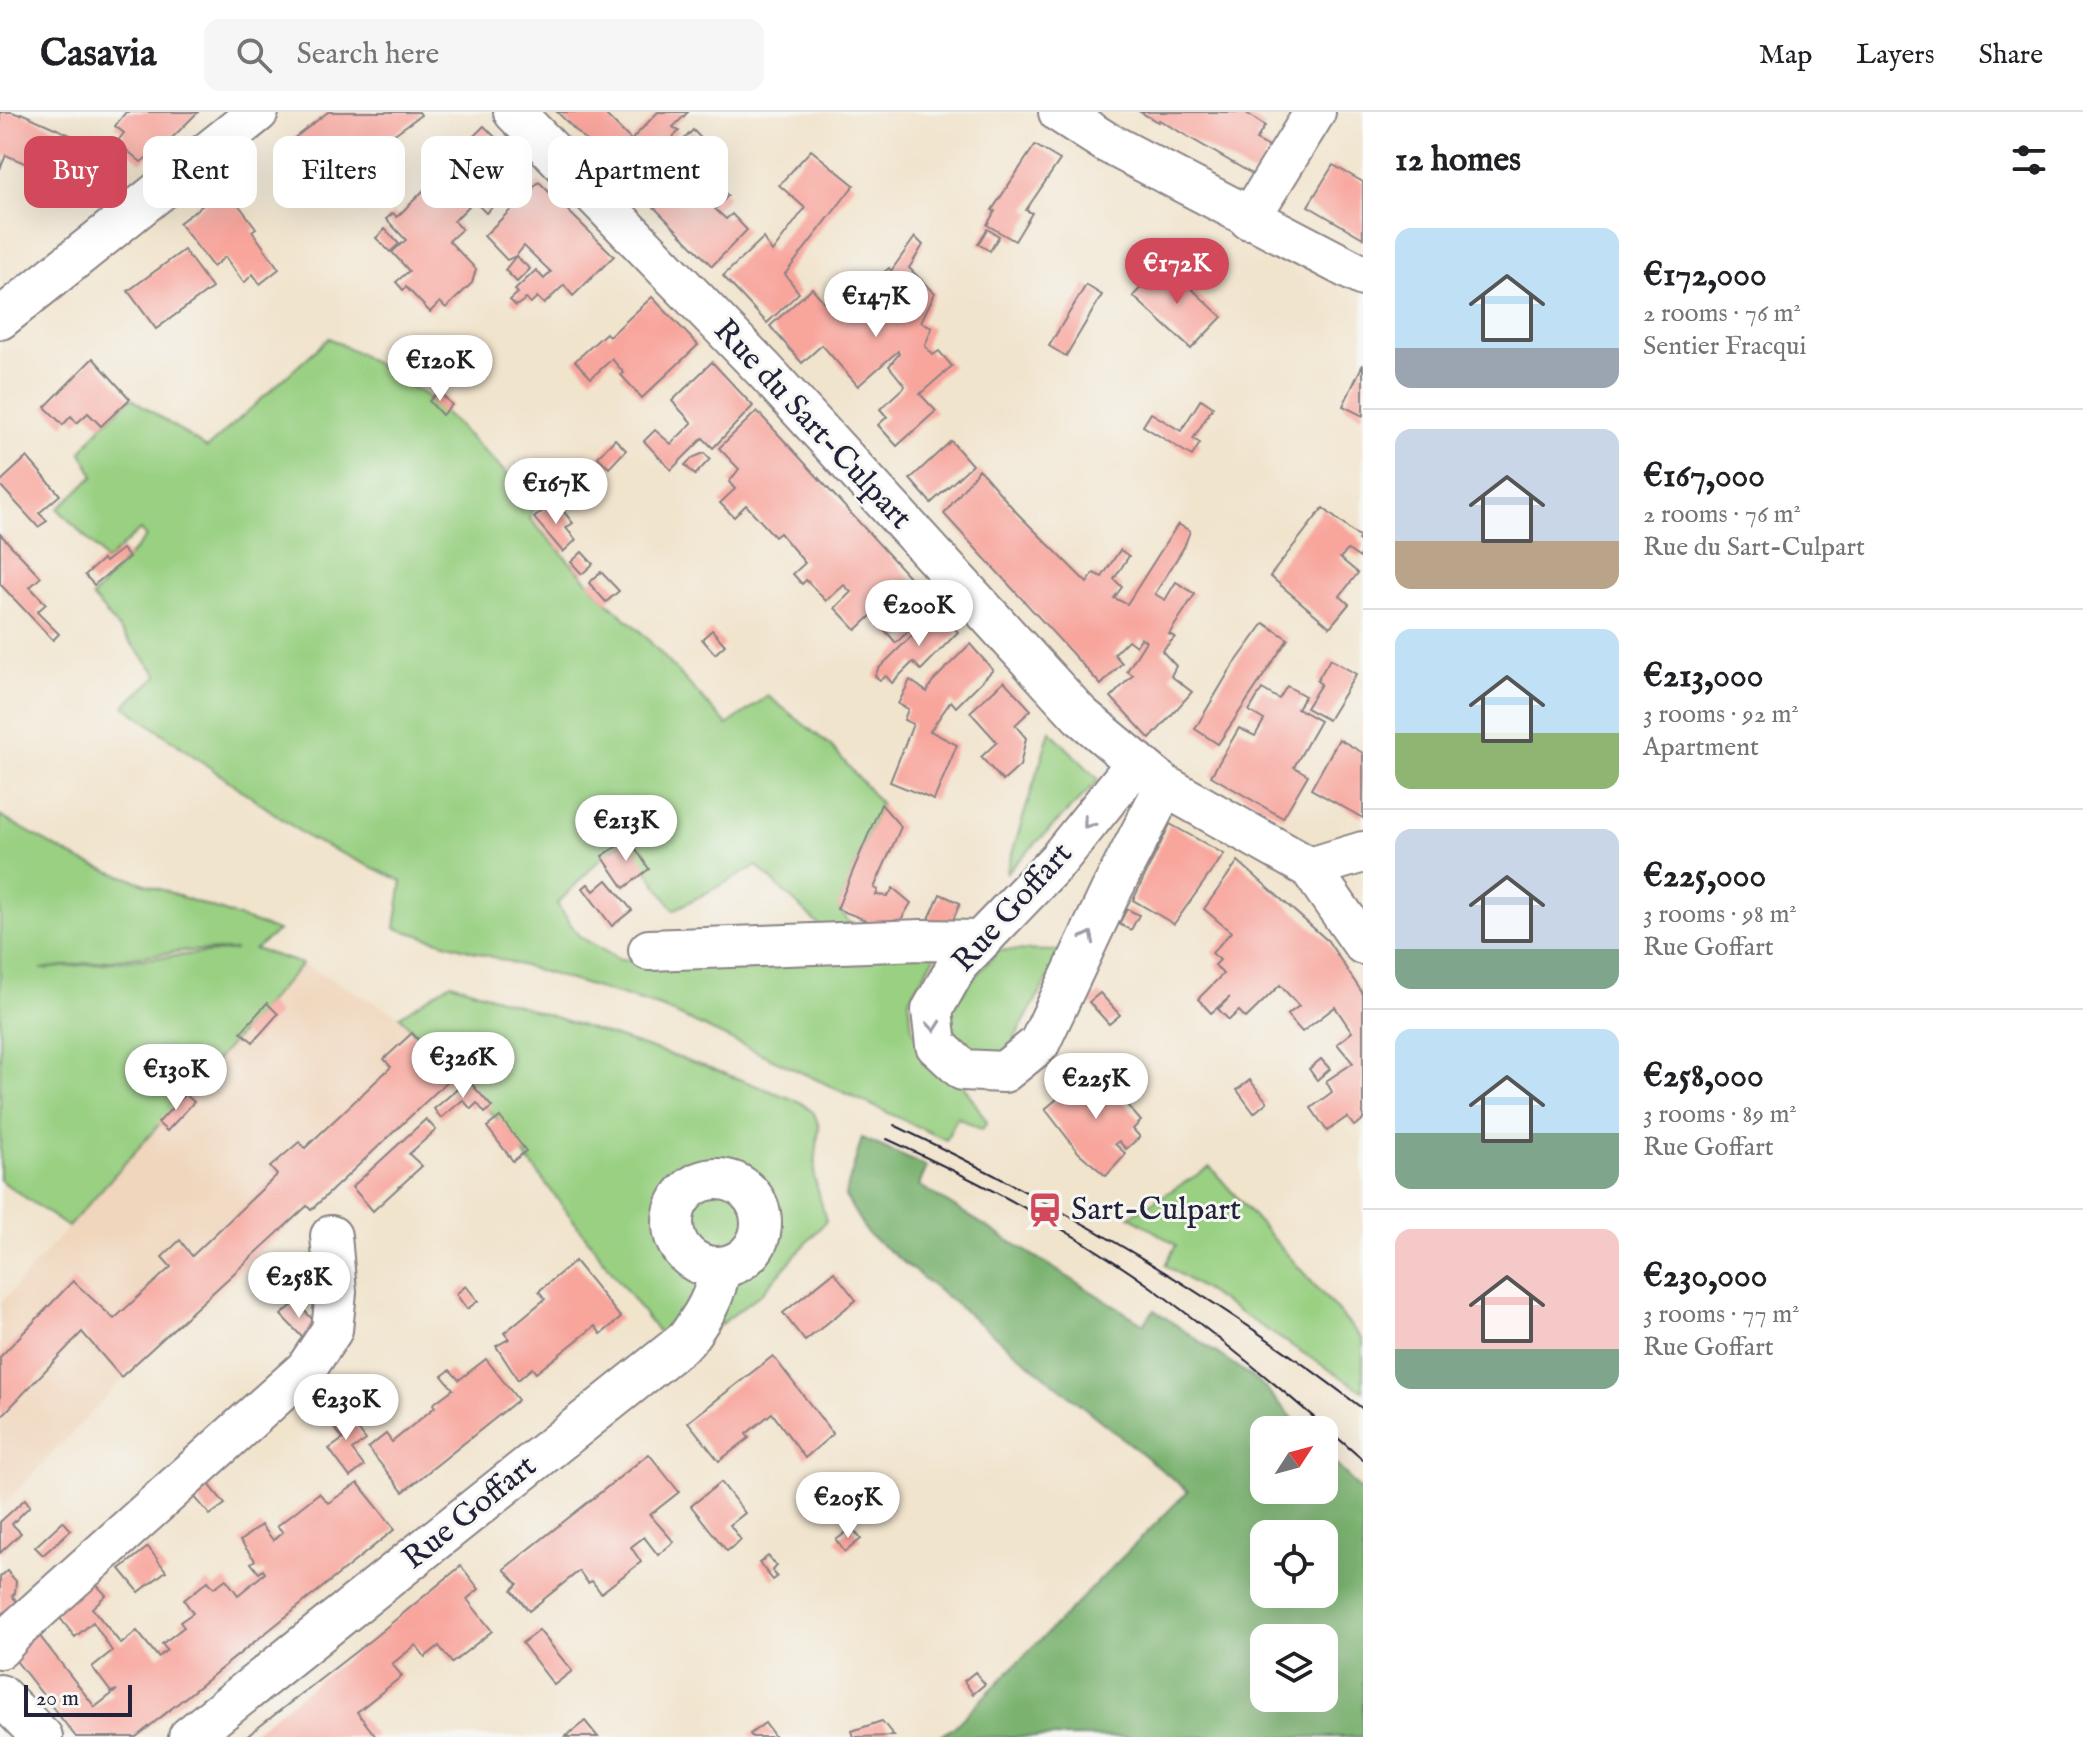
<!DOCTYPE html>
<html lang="en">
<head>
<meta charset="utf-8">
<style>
  body { margin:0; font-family:"IM FELL English",serif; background:#f6f6f6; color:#202124; height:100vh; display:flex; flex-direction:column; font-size:30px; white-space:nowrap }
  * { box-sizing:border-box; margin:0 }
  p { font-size:26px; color:#757577 }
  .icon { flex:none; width:44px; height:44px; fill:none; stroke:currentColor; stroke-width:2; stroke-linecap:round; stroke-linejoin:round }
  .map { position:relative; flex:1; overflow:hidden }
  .side { display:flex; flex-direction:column; background:#fff; width:720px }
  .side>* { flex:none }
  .top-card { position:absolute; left:24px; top:24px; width:760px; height:72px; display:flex; gap:16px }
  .needle { width:52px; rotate:54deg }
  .controls { position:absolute; left:1250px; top:1304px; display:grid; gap:16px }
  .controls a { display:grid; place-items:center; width:88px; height:88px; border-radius:16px; background:#fff; box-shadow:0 8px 32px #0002; font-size:40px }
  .scale { position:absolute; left:24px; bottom:20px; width:108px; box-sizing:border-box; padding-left:8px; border:4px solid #22223b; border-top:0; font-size:22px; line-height:28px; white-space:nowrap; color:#22223b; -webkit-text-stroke:6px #f6f6f2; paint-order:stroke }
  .price { position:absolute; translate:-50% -68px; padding:0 18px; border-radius:28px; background:#fff; color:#222; font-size:26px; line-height:52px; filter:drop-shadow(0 2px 4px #0008) }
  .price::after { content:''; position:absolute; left:50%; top:48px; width:24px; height:18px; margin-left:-12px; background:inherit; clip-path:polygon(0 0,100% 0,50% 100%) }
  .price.active { background:#d1495b; color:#fff }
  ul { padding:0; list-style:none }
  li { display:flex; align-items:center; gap:24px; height:200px; padding:0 32px }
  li+li { border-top:2px solid #e0e0e0 }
  li span { display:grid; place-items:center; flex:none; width:224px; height:160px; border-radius:16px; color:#555 }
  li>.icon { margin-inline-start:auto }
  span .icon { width:96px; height:96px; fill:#fffc; stroke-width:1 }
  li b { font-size:34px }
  h2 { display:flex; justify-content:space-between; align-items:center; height:96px; padding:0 32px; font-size:34px }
  .tag { padding:0 28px; border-radius:16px; background:#fff; box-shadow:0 8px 32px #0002; font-size:28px; line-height:72px }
  .tag.active { background:#d1495b; color:#fff }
  header { display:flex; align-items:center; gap:48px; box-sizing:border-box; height:112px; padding:0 40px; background:#fff; border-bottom:2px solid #e0e0e0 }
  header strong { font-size:38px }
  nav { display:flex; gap:44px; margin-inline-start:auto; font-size:28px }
  .search { width:560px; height:72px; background:#f6f6f6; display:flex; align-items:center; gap:20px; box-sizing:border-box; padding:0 28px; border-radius:16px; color:#757577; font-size:30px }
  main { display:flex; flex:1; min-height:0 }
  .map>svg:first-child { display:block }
</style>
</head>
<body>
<header>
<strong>Casavia</strong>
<div class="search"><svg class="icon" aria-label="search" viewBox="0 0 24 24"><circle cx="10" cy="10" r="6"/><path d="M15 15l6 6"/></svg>Search here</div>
<nav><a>Map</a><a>Layers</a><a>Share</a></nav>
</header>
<main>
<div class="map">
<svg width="1363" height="1625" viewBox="0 0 1363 1625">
  <rect width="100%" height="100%" fill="#f6f6f2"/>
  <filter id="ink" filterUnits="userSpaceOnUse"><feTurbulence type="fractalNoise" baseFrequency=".0125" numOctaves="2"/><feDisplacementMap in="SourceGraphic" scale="16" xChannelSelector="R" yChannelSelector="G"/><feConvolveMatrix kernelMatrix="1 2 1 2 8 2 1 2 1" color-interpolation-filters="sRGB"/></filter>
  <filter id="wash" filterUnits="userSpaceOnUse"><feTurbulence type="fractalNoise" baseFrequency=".006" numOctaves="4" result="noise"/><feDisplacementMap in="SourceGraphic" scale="32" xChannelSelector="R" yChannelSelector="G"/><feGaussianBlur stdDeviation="1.8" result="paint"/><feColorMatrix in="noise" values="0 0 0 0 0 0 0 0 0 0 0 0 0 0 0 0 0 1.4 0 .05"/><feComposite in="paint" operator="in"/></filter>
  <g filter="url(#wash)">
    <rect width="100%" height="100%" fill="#f1e4cd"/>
    <polygon fill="#f0d6bc" points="302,852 400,904 455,966 120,1270 0,1397 0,1192"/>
    <g fill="#99d082" stroke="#5e795e" stroke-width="2" fill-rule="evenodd">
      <polygon points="329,226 358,241 431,287 534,389 530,407 606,489 640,519 727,613 768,584 831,634 881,692 838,796 850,811 826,820 757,754 674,798 626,728 602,745 557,792 579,824 620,848 921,828 937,842 909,887 912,916 930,946 955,960 987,1010 982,1018 957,1005 946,1028 661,895 395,816 402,769 310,727 124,594 158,563 92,485 146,425 140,418 105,450 99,439 58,397 94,364 81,340 101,315 131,286 207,336"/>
      <polygon points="1050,619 1099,668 1006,761"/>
      <path d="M 0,704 L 81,749 L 278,819 L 255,837 L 302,852 L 68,1115 L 0,1068 ZM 236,838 L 41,857 L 182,839 Z"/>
      <polygon points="999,838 1063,839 1012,931 996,951 960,934 948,903 969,871"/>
      <polygon points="451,871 707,955 800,990 814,1001 819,1015 814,1064 826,1109 763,1180 677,1246 498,1008 455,966 400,904"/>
      <polygon points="1210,1055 1363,1228 1363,1279 1165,1153 1176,1133 1130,1104"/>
    </g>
    <path fill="#7ab270" stroke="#4e6a56" stroke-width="2" fill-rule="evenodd" d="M 862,1026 L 927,1055 L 919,1073 L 1144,1212 L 1154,1198 L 1259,1270 L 1304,1318 L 1264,1318 L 1264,1378 L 1324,1378 L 1324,1340 L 1363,1381 L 1363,1625 L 937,1625 L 952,1617 L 1188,1379 L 867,1121 L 845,1084 ZM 1264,1422 L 1324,1422 L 1324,1482 L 1264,1482 ZM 1264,1526 L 1324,1526 L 1324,1586 L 1264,1586 Z"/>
    <g id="blocks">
      <g fill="#f8a59c">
        <polygon points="0,0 12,0 20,3 21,1 75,25 59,66 6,43 0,57"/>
        <polygon points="126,0 198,0 170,28 141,50 117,30 124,21 115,14"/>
        <polygon points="328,0 419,0 421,3 336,64 329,55 310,68 284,34"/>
        <polygon points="557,0 609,0 606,3 633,30 633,26 658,0 688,0 673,15 679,19 630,72"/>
        <polygon points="1140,0 1245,0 1265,14 1256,28 1271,36 1254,63 1159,8 1158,10"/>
        <polygon points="484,14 529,59 486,101 474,89 454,109 462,117 449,129 476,157 472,171 446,196 440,190 430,200 406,175 403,178 396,170 409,159 392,140 406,128 386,107 393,101 397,105 427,75 425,72"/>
        <polygon points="693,18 714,40 701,56 728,84 715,97 726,107 732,102 747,118 712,154 636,77"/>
        <polygon points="1035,33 1060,48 1026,98 1032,101 1015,129 987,113 995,99 992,98"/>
        <polygon points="811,38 854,73 785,162 799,181 767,211 723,164 763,126 772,140 805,96 779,73"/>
        <polygon points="1333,53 1363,70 1363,126 1308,94"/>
        <polygon points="539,70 614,144 573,184 564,173 544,192 537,185 531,191 526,187 516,194 510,188 518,181 515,178 536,158 544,167 551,160 524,134 516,144 507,148 484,124"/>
        <polygon points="226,76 256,116 252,119 279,157 260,172 253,162 244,171 225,145 213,155 179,111"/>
        <polygon points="385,117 399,132 390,140 376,126"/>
        <polygon points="987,117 999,124 990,139 978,132"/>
        <polygon points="915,125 923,133 909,156 935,181 921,210 932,216 925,234 933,243 939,239 952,254 920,282 936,299 897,334 878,313 887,305 880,297 905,274 889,254 899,242 898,239 858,274 822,233 802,251 770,214 812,176 835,203 889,156 891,159"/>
        <polygon points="184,138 212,176 156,217 128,179"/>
        <polygon points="516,144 530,157 517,170 505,158"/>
        <polygon points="1164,151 1222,205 1191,237 1133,184"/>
        <polygon points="1086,173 1102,183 1066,244 1049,234"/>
        <polygon points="652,185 698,233 642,286 621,263 624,261 612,247 591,266 575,249 606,221 609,225"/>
        <polygon points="93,246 130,287 101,314 88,301 77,311 71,304 63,313 45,295"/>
        <polygon points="712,250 753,294 713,336 703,326 671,358 644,329 655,318 671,332 692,311 672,289"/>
        <polygon points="1363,252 1363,304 1343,294"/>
        <polygon points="439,279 452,293 442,303 429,289"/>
        <polygon points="1201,287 1213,295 1193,327 1200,331 1192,344 1143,314 1151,301 1181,319"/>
        <polygon points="757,299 935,493 896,531 872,503 856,518 835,496 851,480 844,473 826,489 806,468 802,472 793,462 805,451 780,421 775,425 746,393 734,405 720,391 735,377 729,370 739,357 719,336"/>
        <polygon points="615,327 626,338 609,356 598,345"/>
        <polygon points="951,329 972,353 931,391 910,367"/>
        <polygon points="704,341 710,347 695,363 685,353 692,346"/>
        <polygon points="27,345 60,383 39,401 47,409 38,415 0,373 0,370"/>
        <polygon points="979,357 1017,401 1087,471 1094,461 1102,465 1120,438 1129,444 1114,467 1122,475 1114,486 1127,492 1178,412 1190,419 1184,435 1155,482 1165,488 1176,470 1195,482 1169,522 1175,525 1162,539 1176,554 1171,564 1192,580 1150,627 1111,585 1133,563 1127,559 1146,529 1141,526 1136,534 1128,528 1114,542 1122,551 1101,573 944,402"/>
        <polygon points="555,389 573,411 566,416 576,428 563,440 534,406"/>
        <polygon points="1323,396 1360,426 1358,428 1363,432 1360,446 1348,438 1340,446 1358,461 1340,484 1349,492 1330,515 1270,464"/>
        <polygon points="0,422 41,465 30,475 46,492 37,500 59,522 53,528 0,472"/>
        <polygon points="122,437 129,445 94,473 85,463 103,447 105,450"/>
        <polygon points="582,440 593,452 582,462 571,450"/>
        <polygon points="601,460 619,479 606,490 589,471"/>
        <polygon points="938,498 958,520 921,558 913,550 892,571 886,564 880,568 875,564 878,557"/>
        <polygon points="1264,511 1288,527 1218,632 1195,617 1230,558"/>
        <polygon points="712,518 725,533 715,542 702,527"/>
        <polygon points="970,532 993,558 956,595 951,589 930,619 957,633 934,688 890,670 913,612 904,608 908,597 898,592 910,568 927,580 932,570"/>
        <polygon points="1330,547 1356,562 1328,608 1306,596 1321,572 1317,569"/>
        <polygon points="1004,569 1031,598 1015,613 1026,626 1020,654 1003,669 981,645 997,630 970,600"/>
        <polygon points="1287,574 1305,584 1297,596 1320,609 1294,655 1308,663 1283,706 1211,664 1239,616 1255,624 1264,608 1249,599 1262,577 1279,587"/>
        <polygon points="1339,627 1363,641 1363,706 1311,677"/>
        <polygon points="881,692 901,715 874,776 878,778 876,783 888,784 893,776 911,791 894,819 837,797"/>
        <polygon points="1170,712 1224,742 1174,812 1133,788"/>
        <polygon points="627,728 634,734 649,757 624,776 602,744"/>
        <polygon points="1238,749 1328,829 1363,882 1363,1008 1354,1014 1347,1005 1327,1019 1311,996 1332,980 1326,969 1353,951 1337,932 1352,920 1335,895 1302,920 1287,903 1299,894 1280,873 1246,906 1239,899 1229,908 1218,897 1230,885 1211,901 1198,887 1223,862 1215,853 1220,848 1212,841 1231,820 1204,797"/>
        <polygon points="607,768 632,798 612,814 583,776 588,772 594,779"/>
        <polygon points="940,782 960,791 949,818 928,809"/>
        <polygon points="1127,797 1139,803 1131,818 1119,812"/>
        <polygon points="1100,881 1120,903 1109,912 1089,890"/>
        <polygon points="267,891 278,902 253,930 241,920"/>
        <polygon points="412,921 452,965 311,1098 307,1094 121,1265 82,1220 0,1306 0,1245 73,1169 114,1207 171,1155 162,1145 180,1128 192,1144 277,1063 270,1055 299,1030 305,1036 391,955 384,947"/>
        <polygon points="1321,947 1330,957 1317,968 1309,957"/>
        <polygon points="1095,956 1141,1009 1133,1017 1140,1025 1126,1037 1119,1029 1115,1032 1126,1042 1106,1064 1079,1041 1045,997"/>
        <polygon points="468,968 492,995 485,1001 477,991 471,997 463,988 441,1006 434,997"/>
        <polygon points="1250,968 1267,990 1254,1001 1237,978"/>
        <polygon points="185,982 194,990 167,1019 158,1011"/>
        <polygon points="500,1005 526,1039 513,1049 487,1015"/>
        <polygon points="426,1007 436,1018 409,1042 422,1054 373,1099 352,1075"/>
        <polygon points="289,1143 306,1164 290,1179 271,1159"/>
        <polygon points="575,1149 621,1206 601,1222 595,1214 536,1261 532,1256 518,1268 496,1234 509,1227 504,1221 545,1187 539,1179"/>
        <polygon points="834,1160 856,1188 805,1229 783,1201"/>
        <polygon points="466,1174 478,1189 467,1197 456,1182"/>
        <polygon points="296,1190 317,1212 302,1225 281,1203"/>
        <polygon points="773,1244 833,1322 805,1346 772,1301 746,1322 749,1326 719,1349 688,1310"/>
        <polygon points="486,1247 518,1288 403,1380 368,1336 386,1322 392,1330 435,1295 433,1292 453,1277 442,1264 450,1258 459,1268"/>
        <polygon points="341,1295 366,1328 352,1338 364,1354 350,1365 329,1337 343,1327 327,1306"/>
        <polygon points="649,1342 679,1380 650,1403 674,1430 658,1443 644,1425 631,1435 641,1450 601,1481 592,1469 588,1471 579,1459 529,1499 512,1478 518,1472 504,1457"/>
        <polygon points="721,1370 745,1401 730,1413 741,1428 727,1439 691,1394"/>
        <polygon points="208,1371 225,1392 210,1403 193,1383"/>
        <polygon points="358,1371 395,1417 136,1625 76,1625 10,1541 35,1518 95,1595 117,1578 111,1580 92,1555 112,1539 93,1510 75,1525 53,1497 90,1466 106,1483 92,1496 121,1532 137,1519 158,1545 167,1538 162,1532 184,1515 180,1510 193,1501 184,1488 208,1469 214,1476 226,1467 238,1483 265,1461 263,1458 259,1461 251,1451 255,1448 240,1429 261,1413 273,1428 283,1420 277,1414 319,1381 328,1391"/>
        <polygon points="25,1387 30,1394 12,1412 21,1421 0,1441 0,1410"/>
        <polygon points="63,1409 71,1418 43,1443 35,1435"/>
        <polygon points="852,1416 861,1427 845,1440 836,1428"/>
        <polygon points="148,1435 166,1459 139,1480 120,1457"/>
        <polygon points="768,1444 777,1454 772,1458 777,1465 773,1468 759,1451"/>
        <polygon points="461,1454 479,1477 467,1487 492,1519 452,1551 439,1534 425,1545 416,1533 392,1552 402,1564 357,1600 376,1625 246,1625 372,1527"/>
        <polygon points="7,1459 16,1469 15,1481 12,1484 23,1496 0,1517 0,1465"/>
        <polygon points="539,1518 572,1559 554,1573 522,1531"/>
        <polygon points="975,1560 985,1572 973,1582 964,1569"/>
        <polygon points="585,1609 598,1625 565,1625"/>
        <polygon points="882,1609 894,1624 854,1625 852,1619"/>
        <polygon points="765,1611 775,1625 752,1625 750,1622"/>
      </g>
    </g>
  </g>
  <g filter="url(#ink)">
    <use href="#blocks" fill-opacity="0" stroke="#8a8384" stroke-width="2"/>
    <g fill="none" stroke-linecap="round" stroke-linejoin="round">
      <g stroke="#8a8384" stroke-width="44">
        <g id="minor">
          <polyline points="514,0 765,259 1080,603 1165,674 1310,756 1363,832"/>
          <polyline points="1059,0 1106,30 1363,164"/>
          <polyline points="1249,107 1315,0"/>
          <polyline points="0,207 258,0"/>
          <polyline points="1137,650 1058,748 958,852 932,898 936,933 963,958 1004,960 1039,932 1110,781 1165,674"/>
          <polyline points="1310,756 1363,740"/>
          <polyline points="649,838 921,828 978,829"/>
          <circle cx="717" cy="1111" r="44"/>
          <polyline points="0,1536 15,1519 306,1257 332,1218 336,1180 331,1124"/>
          <polyline points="0,1583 42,1625"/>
          <path d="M 189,1625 L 686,1228 C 703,1204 716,1185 720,1155"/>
        </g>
      </g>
      <use href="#minor" stroke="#fff" stroke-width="40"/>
      <g stroke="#22223b" stroke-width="2">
        <path d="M 894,1013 C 1059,1092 1218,1185 1363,1297"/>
        <path d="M 887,1027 C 978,1069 1069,1116 1151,1175 C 1225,1229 1295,1288 1363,1348"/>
      </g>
    </g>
    <defs><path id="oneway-chevron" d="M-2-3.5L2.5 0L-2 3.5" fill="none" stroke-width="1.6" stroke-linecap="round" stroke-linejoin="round" transform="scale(2)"/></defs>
    <g stroke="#9c9ca7">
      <use href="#oneway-chevron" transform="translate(1088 711) rotate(129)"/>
      <use href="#oneway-chevron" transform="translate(1089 825) rotate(-64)"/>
      <use href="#oneway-chevron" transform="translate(934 914) rotate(84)"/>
    </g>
  </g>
  <defs>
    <g id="station-bare" transform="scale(2.76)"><path d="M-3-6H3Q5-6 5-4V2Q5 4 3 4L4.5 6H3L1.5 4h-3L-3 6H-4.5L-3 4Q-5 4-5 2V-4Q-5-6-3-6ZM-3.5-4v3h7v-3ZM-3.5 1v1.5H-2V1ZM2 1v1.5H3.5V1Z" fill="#d1495b" stroke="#f6f6f2" stroke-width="2.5" paint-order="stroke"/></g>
  </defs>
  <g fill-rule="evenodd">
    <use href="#station-bare" x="1045" y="1098"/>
  </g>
  <g text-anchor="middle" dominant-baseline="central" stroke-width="6" stroke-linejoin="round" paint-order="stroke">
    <g font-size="32" fill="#22223b" stroke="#f6f6f2">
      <text transform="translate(812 313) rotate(47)">Rue du Sart-Culpart</text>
      <text transform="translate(1013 796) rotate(-48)">Rue Goffart</text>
      <text transform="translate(470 1401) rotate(-39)">Rue Goffart</text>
    </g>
    <g font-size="32" fill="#22223b" stroke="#f6f6f2" text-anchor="start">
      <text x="1071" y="1098">Sart-Culpart</text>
    </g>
  </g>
</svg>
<div class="controls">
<a><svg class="needle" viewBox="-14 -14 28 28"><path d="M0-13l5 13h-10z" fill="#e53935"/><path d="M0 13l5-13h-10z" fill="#757577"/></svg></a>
<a><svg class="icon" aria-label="locate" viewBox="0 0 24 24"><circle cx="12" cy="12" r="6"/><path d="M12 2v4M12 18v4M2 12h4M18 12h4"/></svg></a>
<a><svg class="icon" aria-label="layers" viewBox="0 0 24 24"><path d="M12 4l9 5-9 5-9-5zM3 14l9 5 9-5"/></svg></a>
</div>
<div class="scale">20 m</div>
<b class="price active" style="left:1177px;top:194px">€172K</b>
<b class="price" style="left:876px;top:227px">€147K</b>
<b class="price" style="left:440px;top:291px">€120K</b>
<b class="price" style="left:556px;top:414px">€167K</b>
<b class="price" style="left:919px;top:536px">€200K</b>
<b class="price" style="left:626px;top:751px">€213K</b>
<b class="price" style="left:463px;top:988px">€326K</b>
<b class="price" style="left:176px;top:1000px">€130K</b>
<b class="price" style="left:1096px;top:1009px">€225K</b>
<b class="price" style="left:299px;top:1208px">€258K</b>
<b class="price" style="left:346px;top:1330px">€230K</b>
<b class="price" style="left:848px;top:1428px">€205K</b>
<div class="top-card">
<a class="tag active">Buy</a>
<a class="tag">Rent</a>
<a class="tag">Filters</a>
<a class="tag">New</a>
<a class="tag">Apartment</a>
</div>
</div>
<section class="side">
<h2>12 homes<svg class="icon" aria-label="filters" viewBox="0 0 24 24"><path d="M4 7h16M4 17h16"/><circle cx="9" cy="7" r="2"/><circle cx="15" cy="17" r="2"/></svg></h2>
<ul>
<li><span style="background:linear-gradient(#bfe0f5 75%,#9aa5b1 0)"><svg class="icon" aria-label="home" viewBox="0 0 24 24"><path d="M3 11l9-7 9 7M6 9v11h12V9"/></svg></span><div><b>€172,000</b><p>2 rooms · 76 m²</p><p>Sentier Fracqui</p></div></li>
<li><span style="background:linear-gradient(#c9d6e8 70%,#b9a48a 0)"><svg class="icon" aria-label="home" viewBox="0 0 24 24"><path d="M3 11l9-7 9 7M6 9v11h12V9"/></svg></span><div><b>€167,000</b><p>2 rooms · 76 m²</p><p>Rue du Sart-Culpart</p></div></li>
<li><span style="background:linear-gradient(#bfe0f5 65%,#8fb573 0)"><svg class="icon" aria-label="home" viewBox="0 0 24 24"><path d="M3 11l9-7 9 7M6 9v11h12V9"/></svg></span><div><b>€213,000</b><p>3 rooms · 92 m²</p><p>Apartment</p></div></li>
<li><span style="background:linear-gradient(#c9d6e8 75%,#7fa58c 0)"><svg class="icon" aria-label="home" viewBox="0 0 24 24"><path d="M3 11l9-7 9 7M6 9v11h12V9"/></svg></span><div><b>€225,000</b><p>3 rooms · 98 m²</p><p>Rue Goffart</p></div></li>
<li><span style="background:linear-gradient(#bfe0f5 65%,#7fa58c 0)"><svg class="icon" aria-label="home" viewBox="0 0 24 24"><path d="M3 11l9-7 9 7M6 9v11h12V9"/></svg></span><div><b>€258,000</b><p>3 rooms · 89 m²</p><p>Rue Goffart</p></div></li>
<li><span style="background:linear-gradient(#f6c9c9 75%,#7fa58c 0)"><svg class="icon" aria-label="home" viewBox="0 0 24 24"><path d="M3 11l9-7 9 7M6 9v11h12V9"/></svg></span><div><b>€230,000</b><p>3 rooms · 77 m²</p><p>Rue Goffart</p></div></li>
</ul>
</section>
</main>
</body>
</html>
